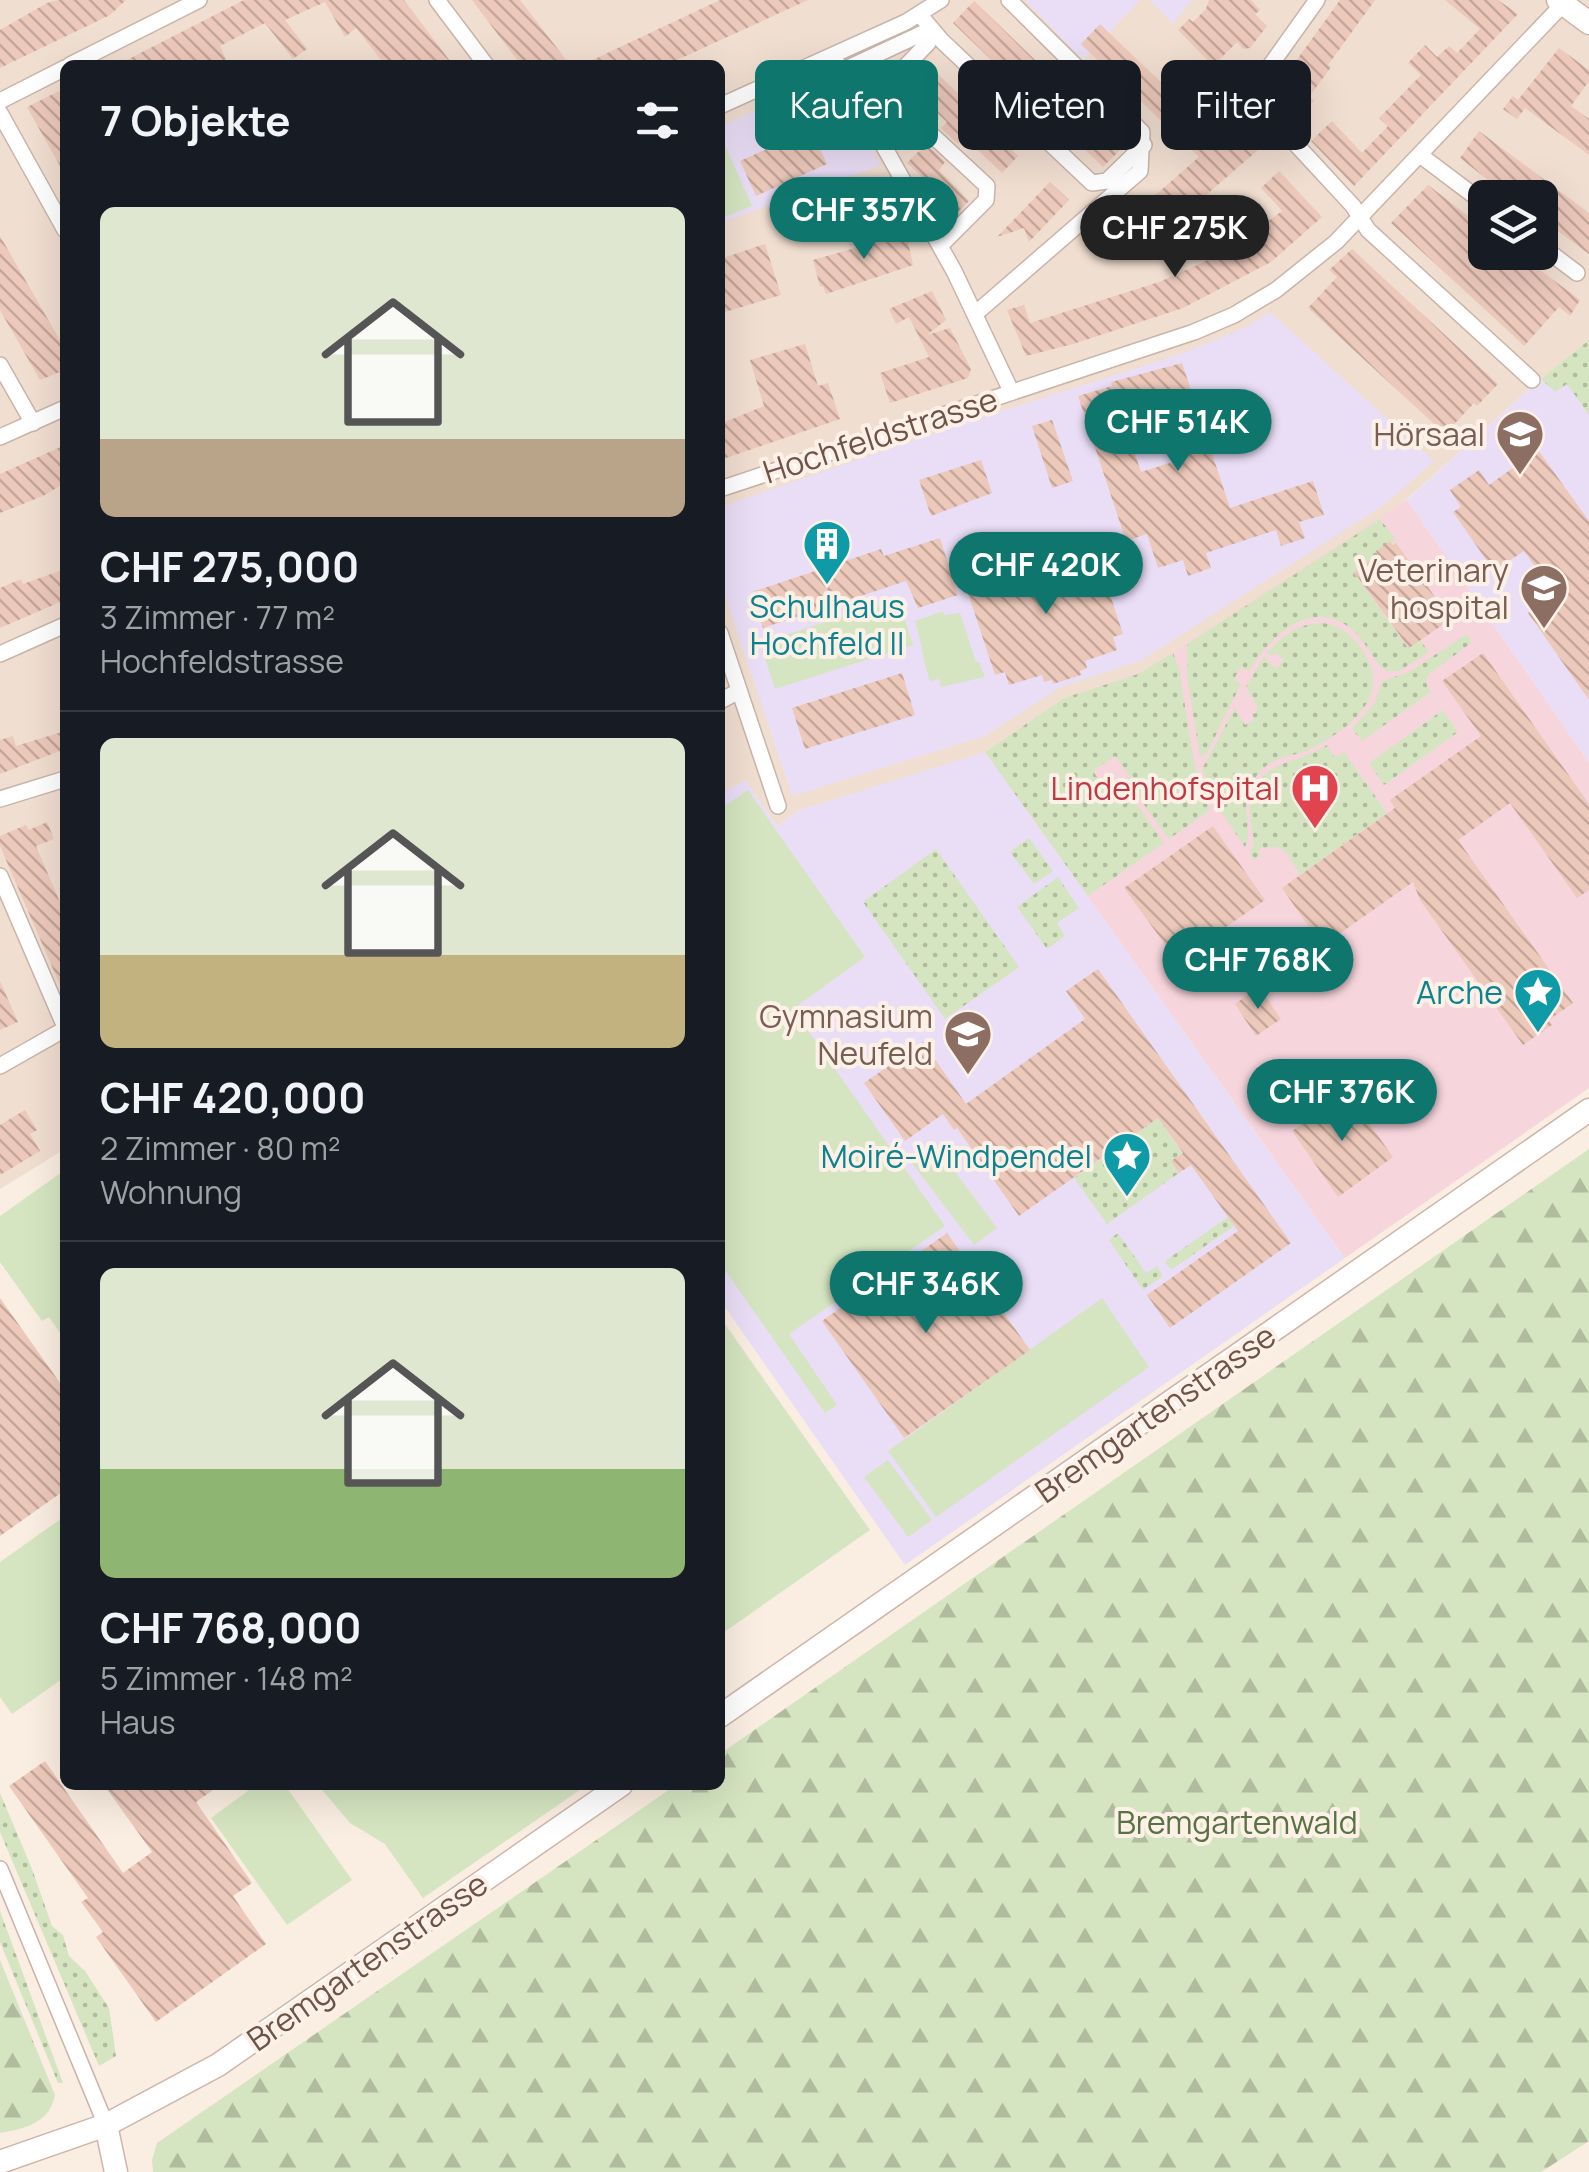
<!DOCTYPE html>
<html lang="de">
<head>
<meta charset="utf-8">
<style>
  body { margin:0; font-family:Manrope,sans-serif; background:#242831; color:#f1f3f6; height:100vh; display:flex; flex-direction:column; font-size:38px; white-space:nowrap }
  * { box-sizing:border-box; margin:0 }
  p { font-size:32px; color:#9ea1a6 }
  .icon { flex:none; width:55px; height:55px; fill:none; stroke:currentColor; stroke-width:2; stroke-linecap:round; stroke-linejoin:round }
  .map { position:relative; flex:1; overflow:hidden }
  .side { position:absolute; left:60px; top:60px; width:665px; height:1730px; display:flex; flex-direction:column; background:#171b24; border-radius:15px; box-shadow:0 10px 40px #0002 }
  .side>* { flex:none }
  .guide { position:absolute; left:755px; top:60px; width:682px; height:90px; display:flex; gap:20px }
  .fabs { position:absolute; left:1468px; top:180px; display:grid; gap:20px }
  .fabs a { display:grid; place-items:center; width:90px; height:90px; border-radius:15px; background:#171b24; box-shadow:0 10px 40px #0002; font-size:50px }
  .price { position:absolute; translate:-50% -85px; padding:0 22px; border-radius:35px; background:#0f766e; color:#fff; font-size:32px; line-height:65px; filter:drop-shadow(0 2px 5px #0008) }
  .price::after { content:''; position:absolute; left:50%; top:60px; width:30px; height:22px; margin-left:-15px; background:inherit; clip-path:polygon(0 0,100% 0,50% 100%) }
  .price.on { background:#222; color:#fff }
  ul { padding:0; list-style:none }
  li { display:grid; align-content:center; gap:20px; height:530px; padding:0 40px }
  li+li { border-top:2px solid #363941 }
  li span { display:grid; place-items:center; height:310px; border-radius:15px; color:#555 }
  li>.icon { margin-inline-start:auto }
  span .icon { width:180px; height:180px; fill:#fffc; stroke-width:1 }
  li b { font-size:42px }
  h2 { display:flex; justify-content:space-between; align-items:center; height:120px; padding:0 40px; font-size:42px }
  .tag { padding:0 35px; border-radius:15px; background:#171b24; box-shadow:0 10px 40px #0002; font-size:35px; line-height:90px }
  .tag.on { background:#0f766e; color:#fff }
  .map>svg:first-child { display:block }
</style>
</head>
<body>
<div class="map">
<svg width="1589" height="2172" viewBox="0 0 1589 2172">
  <defs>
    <pattern id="grass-dots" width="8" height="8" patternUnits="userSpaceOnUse" patternTransform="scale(2.5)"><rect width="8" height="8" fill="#d5e5c1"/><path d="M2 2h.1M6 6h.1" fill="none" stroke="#b1bc9f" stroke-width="1.8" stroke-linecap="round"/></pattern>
    <pattern id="forest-firs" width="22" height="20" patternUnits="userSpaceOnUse" patternTransform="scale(2.5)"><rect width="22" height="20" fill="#d5e5c1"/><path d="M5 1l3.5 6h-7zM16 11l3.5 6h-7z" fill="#b1bc9f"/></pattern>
    <pattern id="building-back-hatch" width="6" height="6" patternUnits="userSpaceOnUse" patternTransform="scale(2.5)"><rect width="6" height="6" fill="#edc9bb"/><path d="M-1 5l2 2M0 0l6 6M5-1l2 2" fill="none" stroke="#c4a69a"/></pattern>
  </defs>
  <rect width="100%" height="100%" fill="#faede1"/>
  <path fill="#f0ded0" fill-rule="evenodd" d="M 0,0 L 1589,0 L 1589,340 L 1529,389 L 1394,511 L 1148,669 L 1064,698 L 980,755 L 797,811 L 778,826 L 745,781 L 720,794 L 720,65 L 65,65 L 65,1149 L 0,1189 ZM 1485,198 L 1540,198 L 1540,252 L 1485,252 Z"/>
  <g fill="#eadef6">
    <polygon points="1025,0 1140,0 1083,60"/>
    <polygon points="1150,0 1192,0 1173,24"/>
    <polygon points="821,81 833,83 881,165 720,223 720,127"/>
    <polygon points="1270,312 1434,461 1384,505 1142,660 1059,688 985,736 792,796 720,581 720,507 965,423 1184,353 1244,328"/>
    <polygon points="1589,340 1589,763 1407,500 1529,389"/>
    <polygon points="985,752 1345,1258 905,1565 720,1300 720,794 745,780 778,826 797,811"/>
  </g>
  <polygon fill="#f7d5dd" points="1407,500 1589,763 1589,1088 1345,1258 985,752 1064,698 1148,669"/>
  <g fill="url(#grass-dots)">
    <polygon points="1589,340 1589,415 1567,384 1555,392 1541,379"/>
    <path d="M 1380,519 L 1396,540 L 1376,551 L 1378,555 L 1354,573 L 1408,648 L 1420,640 L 1429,652 L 1399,671 L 1386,671 C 1373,662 1368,645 1357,634 C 1316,593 1271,634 1249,671 L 1241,667 L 1234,679 L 1241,684 L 1207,753 L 1200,757 L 1187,676 L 1187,644 Z"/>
    <path d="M 1323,623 C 1337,625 1347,631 1356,642 C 1397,690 1357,724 1313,748 C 1293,758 1274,754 1258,774 C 1234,803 1256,824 1245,847 L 1217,806 L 1202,769 L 1235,708 L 1245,725 L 1254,720 L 1252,714 L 1256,713 L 1257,706 L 1246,687 L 1264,657 L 1276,669 L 1284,660 L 1275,652 L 1271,656 L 1267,653 C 1283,635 1298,623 1323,623 Z"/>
    <polygon points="1465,635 1469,635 1471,643 1428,675 1426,683 1431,692 1362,741 1352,729 1375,702 1382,681 1409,672"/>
    <polygon points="1173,653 1179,668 1194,762 1210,810 1169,839 1126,780 1130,777 1115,756 1093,771 1108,793 1122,783 1164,843 1088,896 985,752 1064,698 1138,674"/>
    <polygon points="1443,710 1458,732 1384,785 1369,763"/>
    <path d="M 1327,745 L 1335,758 L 1344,752 L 1387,813 L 1300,875 L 1287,853 L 1278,847 L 1261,848 L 1258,851 L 1261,855 L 1254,860 L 1250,854 C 1257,840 1251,829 1250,815 C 1247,760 1295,766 1327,745 Z"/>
    <polygon points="1029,838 1053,871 1034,884 1010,852"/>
    <polygon points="936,849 1019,967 945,1019 863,902"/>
    <polygon points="1058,877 1079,908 1057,923 1065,936 1047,949 1017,907"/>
    <polygon points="1158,1118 1182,1153 1171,1161 1179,1173 1107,1224 1074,1178"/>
    <polygon points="1228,1217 1234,1226 1171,1270 1165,1261"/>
    <polygon points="1118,1233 1146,1273 1157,1266 1163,1276 1143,1290 1109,1240"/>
    <polygon points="0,1793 32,1869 52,1926 63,1935 69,1956 85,1971 109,2008 116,2056 99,2066 0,1832"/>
    <polygon points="0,1911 63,2083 58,2083 0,1942"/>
  </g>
  <g fill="url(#forest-firs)">
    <polygon points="1589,1149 1589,2141 1541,2172 153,2172 152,2160 157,2143 676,1785 720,1785 720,1754"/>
    <path d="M 0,1960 L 55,2095 C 50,2123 24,2129 0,2133 Z"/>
  </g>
  <g fill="#d5e5c1">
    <polygon points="720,134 752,206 720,219"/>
    <polygon points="898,599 913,645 775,689 760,643"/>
    <path d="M 943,611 L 944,615 L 960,613 L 976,662 L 979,662 L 985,677 L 941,687 L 939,679 L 930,681 C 922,658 922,643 915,621 Z"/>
    <polygon points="748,790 865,957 793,1009 945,1226 789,1334 837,1405 825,1413 720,1263 720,809"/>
    <polygon points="935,1145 997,1228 974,1245 912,1163"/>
    <polygon points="65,1170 65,1340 49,1317 42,1321 0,1262 0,1216"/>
    <polygon points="1102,1298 1149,1367 936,1517 888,1451"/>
    <polygon points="720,1317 870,1530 720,1635"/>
    <polygon points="888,1460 932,1520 908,1537 864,1477"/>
    <polygon points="65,1516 65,1677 12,1714 0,1697 0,1562"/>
    <polygon points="256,1785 285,1785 352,1880 287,1925 211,1818"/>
    <polygon points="318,1785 587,1785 423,1898 385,1844 350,1823"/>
  </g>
  <g fill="url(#building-back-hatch)" fill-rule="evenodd">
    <polygon points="59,0 126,0 110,15 0,68 0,30 47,3"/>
    <polygon points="244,0 404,0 453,65 385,65 356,28 345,37 325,2 285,20 307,49 293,59 265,23 220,46 226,59 215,65 117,65"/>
    <polygon points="472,0 520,0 570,65 521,65"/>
    <polygon points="720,0 808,0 666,65 582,65"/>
    <polygon points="1209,0 1251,0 1260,10 1255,14 1267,26 1250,48 1243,49 1237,42 1213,66 1178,30 1189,19 1193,22 1206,9"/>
    <polygon points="1340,0 1375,0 1328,65 1331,67 1309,97 1314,101 1292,120 1270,97"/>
    <polygon points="1445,0 1498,0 1518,14 1354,186 1311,141 1332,121 1362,153 1388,126 1379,118 1421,75 1408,63 1425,45 1437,57 1449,46 1457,53 1480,29"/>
    <polygon points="974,1 1124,146 1103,167 953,23"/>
    <polygon points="1100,24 1199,119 1195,124 1216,143 1237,125 1258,150 1168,228 1173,234 1159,246 1126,211 1139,200 1144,205 1199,157 1081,44"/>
    <polygon points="1559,48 1589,70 1589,81 1571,106 1589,119 1589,155 1525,108 1517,119 1503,109 1513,96 1518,100"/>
    <polygon points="925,62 1014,146 1011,149 1018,156 1002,173 964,137 958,144 941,128 947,122 905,83"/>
    <polygon points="59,91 65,102 65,175 27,107"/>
    <polygon points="811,129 827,164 756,196 740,161"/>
    <polygon points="1479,131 1589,213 1589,254 1540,218 1540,198 1511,198 1460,158"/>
    <polygon points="926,144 945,162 939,170 969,201 952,218 934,201 940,194 907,163"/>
    <polygon points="1279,171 1322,217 1271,262 1183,308 1073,344 1026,356 1007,310 1024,305 1030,323 1159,282 1202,263 1244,239 1282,211 1261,188"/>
    <polygon points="1050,182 1069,200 1029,242 1024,228 997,237"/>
    <polygon points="1428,185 1485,229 1485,252 1516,252 1580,300 1570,316 1559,307 1524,346 1504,327 1391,223"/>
    <polygon points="905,229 913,265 826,294 823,286 820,287 813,260 880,241 879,237"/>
    <polygon points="0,236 65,349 65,370 40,380 0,310"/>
    <polygon points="765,244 781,295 725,312 720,298 720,259"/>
    <polygon points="1352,249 1498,384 1477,406 1474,403 1445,434 1308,308 1337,277 1329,270"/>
    <polygon points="932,291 946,320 927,335 950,328 971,369 968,378 890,403 880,373 929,357 909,317 896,324 889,309"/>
    <polygon points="805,344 818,386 828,383 840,419 720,460 720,424 764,406 750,360"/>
    <path d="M 1182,363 L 1230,508 L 1313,481 L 1324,515 L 1299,522 L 1305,538 L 1281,546 L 1276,530 L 1206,553 L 1211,568 L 1188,576 L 1183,560 L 1158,568 L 1147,534 L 1126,541 L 1078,396 L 1112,386 L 1111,382 ZM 1159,409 L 1176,461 L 1141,472 L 1124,420 Z"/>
    <polygon points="1052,420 1073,481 1052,488 1032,426"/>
    <polygon points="65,445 65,483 43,496 0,513 0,474"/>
    <polygon points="1538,450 1589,521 1589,700 1528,613 1554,594 1524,551 1494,571 1453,512 1461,507 1450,490 1479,470 1489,485"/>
    <polygon points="981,460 992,493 931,516 919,480"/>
    <polygon points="940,538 958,595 918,608 906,581 763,628 752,592 881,549 884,556"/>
    <polygon points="1390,541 1393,545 1396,543 1451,619 1409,648 1354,572 1378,555 1376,551"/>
    <polygon points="1093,543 1123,634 1113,637 1117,650 1085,661 1087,668 1080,671 1081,675 1053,684 1052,680 1044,682 1042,675 1009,685 1005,672 995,675 965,584"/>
    <polygon points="65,569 65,600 0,628 0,588 21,579 23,584"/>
    <polygon points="1483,653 1589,804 1589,890 1577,898 1510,803 1458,840 1573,1003 1549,1020 1552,1025 1523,1045 1420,900 1413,882 1322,946 1282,888 1395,808 1390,800 1481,736 1442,681"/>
    <polygon points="902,673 915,715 805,749 792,708"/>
    <polygon points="65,731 65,749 0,774 0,740 13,736 16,746"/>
    <polygon points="47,822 54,839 36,846 65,914 65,997 0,846 0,836 26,825 29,830"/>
    <polygon points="1213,826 1265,900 1177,961 1124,888"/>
    <polygon points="1098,969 1291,1243 1170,1328 1147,1295 1238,1231 1191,1165 1179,1173 1171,1161 1183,1153 1158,1118 1019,1216 957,1128 954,1130 943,1114 905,1141 864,1083 923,1042 966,1104 1085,1019 1066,991"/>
    <polygon points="0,981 18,1022 0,1030"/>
    <polygon points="1259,987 1281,1019 1256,1036 1235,1004"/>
    <polygon points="1347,1092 1393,1157 1338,1197 1292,1131"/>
    <polygon points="25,1110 37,1130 30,1134 40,1151 0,1175 0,1125"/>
    <polygon points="947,1233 1030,1350 904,1438 822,1321"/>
    <polygon points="0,1298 65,1390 65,1490 0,1536"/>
    <polygon points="45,1761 123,1873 152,1852 104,1785 220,1785 196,1802 252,1883 233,1896 266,1944 156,2022 96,1937 103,1932 81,1902 88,1898 9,1786"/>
  </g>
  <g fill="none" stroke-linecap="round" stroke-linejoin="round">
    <g stroke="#c9b4a9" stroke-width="18">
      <g id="street">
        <polyline points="437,0 486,65"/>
        <polyline points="1317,0 1255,87 1254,99 1353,206 1368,230 1532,380"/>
        <polyline points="920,15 942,41 1092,183 1107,181 1144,145"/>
        <polygon points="923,33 928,43 875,98 868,98 850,67"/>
        <polyline points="833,56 954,271 1011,391"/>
        <polyline points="70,65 199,0"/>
        <polyline points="0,101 65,68"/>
        <polyline points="720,106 906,22 941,0"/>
        <polyline points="0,113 65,230"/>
        <polyline points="869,118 890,96 987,186 986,200 940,246"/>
        <polyline points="1420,155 1485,204"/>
        <polyline points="1540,245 1577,273"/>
        <polyline points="975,314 1140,171 1142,132 1009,0"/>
        <polyline points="0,365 33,423"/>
        <polyline points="0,437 65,408"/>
        <polyline points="720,489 1194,332 1234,315 1276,290 1336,242 1567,0"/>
        <polyline points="720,633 778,806"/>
        <polyline points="0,654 65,625"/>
        <polyline points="720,701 739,691"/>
        <polyline points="0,799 65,779"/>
        <polyline points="0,876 65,1027"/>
        <polyline points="0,1066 65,1029"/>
        <polyline points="0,1869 106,2125"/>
      </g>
    </g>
    <g stroke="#ceb5aa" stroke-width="25">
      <g id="secondary">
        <polyline points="1558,0 1589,23"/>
        <polyline points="720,1716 1589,1110"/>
        <polyline points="106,2125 116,2172"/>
        <polyline points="0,2162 106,2125 218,2065 621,1785"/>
      </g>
    </g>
    <use href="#street" stroke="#fff" stroke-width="15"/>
    <use href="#secondary" stroke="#fff" stroke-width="22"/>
  </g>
  <defs>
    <g id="university-pin" transform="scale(2.5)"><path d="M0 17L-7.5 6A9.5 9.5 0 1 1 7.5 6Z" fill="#8d6e63" stroke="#fdf1e7"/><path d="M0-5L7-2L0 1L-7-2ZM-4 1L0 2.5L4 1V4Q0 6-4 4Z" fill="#fff"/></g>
    <g id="building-pin" transform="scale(2.5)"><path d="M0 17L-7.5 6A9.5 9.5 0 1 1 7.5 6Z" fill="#0f9aa8" stroke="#fdf1e7"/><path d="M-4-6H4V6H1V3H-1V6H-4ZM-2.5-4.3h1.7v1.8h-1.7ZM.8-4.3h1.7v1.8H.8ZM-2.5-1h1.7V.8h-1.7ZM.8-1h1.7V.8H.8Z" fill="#fff"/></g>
    <g id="hospital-pin" transform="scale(2.5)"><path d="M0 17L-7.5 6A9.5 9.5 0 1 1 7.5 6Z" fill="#e0444e" stroke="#fdf1e7"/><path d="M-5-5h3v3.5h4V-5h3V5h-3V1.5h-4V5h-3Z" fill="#fff"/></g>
    <g id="sight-pin" transform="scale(2.5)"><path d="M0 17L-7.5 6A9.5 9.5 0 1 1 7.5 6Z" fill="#0f9aa8" stroke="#fdf1e7"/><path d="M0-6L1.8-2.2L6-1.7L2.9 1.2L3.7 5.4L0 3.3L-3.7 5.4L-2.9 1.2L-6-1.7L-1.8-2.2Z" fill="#fff"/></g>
    <g id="school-pin" transform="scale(2.5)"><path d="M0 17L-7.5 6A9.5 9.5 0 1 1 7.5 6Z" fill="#8d6e63" stroke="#fdf1e7"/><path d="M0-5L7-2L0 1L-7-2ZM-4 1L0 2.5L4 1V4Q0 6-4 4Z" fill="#fff"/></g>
  </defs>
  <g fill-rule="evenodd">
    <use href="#university-pin" x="1520" y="434"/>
    <use href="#building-pin" x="827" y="544"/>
    <use href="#university-pin" x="1544" y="588"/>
    <use href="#hospital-pin" x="1315" y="788"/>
    <use href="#sight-pin" x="1538" y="992"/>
    <use href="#school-pin" x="968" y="1034"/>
    <use href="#sight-pin" x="1127" y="1156"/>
  </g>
  <g text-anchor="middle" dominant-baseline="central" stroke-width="8" stroke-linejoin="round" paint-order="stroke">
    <g font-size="32" fill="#785e54" stroke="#fdf1e7" text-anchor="end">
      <text x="1485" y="434">Hörsaal</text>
      <text x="1509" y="570">Veterinary<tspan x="1509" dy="37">hospital</tspan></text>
      <text x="933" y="1016">Gymnasium<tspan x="933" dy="37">Neufeld</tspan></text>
    </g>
    <g font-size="32" fill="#6e534a" stroke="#fdf1e7">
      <text transform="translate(880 435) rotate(-18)">Hochfeldstrasse</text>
      <text transform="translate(1155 1413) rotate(-35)">Bremgartenstrasse</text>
      <text transform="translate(367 1961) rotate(-35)">Bremgartenstrasse</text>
    </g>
    <g font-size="32" fill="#0d838f" stroke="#fdf1e7" text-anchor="end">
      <text x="827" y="606" text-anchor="middle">Schulhaus<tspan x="827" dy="37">Hochfeld II</tspan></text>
      <text x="1503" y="992">Arche</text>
      <text x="1092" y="1156">Moiré-Windpendel</text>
    </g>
    <g font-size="32" fill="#be3a42" stroke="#fdf1e7" text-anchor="end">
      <text x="1280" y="788">Lindenhofspital</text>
    </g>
    <g font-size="32" fill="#587343" stroke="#fdf1e7">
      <text x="1237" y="1822">Bremgartenwald</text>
    </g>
  </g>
</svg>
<div class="fabs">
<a><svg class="icon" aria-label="layers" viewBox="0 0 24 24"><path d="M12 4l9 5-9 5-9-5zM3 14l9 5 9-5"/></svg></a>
</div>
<b class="price" style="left:864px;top:262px">CHF 357K</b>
<b class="price on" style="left:1175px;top:280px">CHF 275K</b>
<b class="price" style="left:1178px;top:474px">CHF 514K</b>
<b class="price" style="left:1046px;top:617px">CHF 420K</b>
<b class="price" style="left:1258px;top:1012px">CHF 768K</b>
<b class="price" style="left:1342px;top:1144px">CHF 376K</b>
<b class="price" style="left:926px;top:1336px">CHF 346K</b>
<div class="guide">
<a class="tag on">Kaufen</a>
<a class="tag">Mieten</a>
<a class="tag">Filter</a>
</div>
<section class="side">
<h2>7 Objekte<svg class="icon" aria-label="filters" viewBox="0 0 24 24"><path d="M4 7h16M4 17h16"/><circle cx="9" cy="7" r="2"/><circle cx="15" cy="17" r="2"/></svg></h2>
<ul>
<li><span style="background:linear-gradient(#dfe7d0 75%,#b9a48a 0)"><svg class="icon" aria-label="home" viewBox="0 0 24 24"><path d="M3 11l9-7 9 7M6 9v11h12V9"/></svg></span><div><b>CHF 275,000</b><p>3 Zimmer · 77 m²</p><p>Hochfeldstrasse</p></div></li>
<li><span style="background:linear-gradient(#dfe7d0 70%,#c2b280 0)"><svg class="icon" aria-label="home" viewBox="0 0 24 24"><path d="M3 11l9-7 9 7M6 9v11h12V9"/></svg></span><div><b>CHF 420,000</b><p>2 Zimmer · 80 m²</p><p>Wohnung</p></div></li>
<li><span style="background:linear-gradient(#dfe7d0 65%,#8fb573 0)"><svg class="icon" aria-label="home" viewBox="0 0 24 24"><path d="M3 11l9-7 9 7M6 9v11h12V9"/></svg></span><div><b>CHF 768,000</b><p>5 Zimmer · 148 m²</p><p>Haus</p></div></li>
</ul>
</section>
</div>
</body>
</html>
